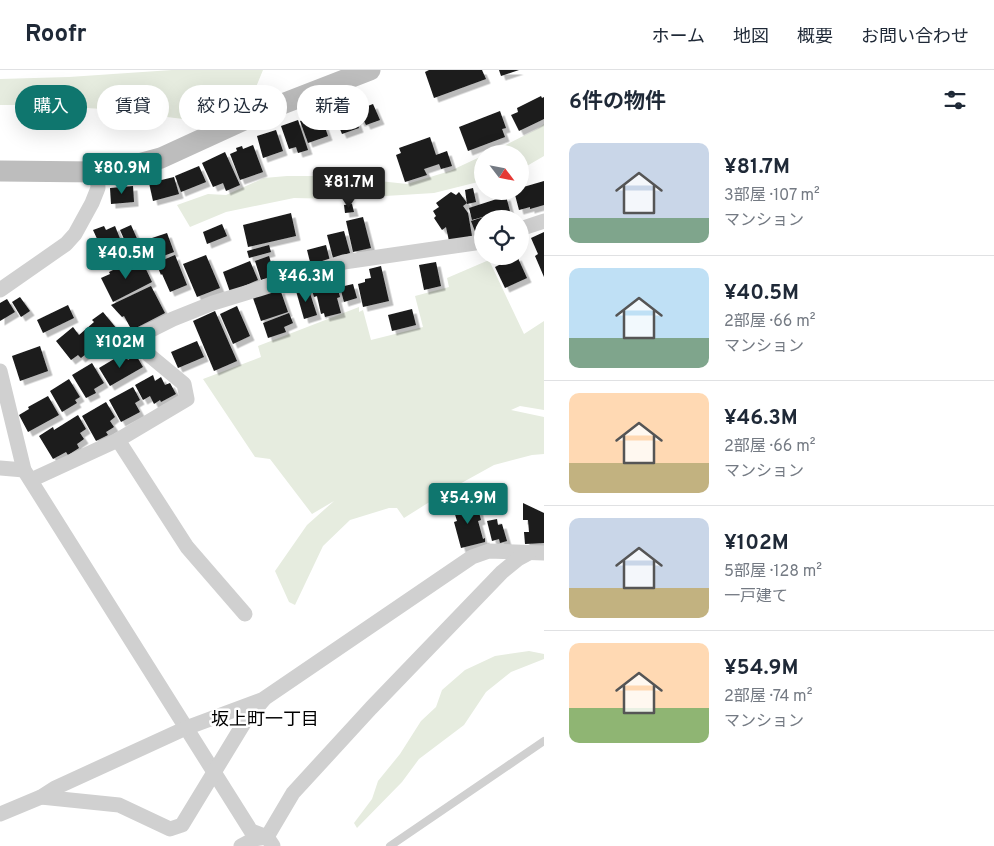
<!DOCTYPE html>
<html lang="ja">
<head>
<meta charset="utf-8">
<style>
  body { margin:0; font-family:Overpass,"Noto Sans JP",sans-serif; background:#f6f6f7; color:#1f2937; height:100vh; display:flex; flex-direction:column; font-size:19px; white-space:nowrap }
  * { box-sizing:border-box; margin:0 }
  p { font-size:16px; color:#747a83 }
  .icon { flex:none; width:28px; height:28px; fill:none; stroke:currentColor; stroke-width:2; stroke-linecap:round; stroke-linejoin:round }
  .map { position:relative; flex:1; overflow:hidden }
  .panel { display:flex; flex-direction:column; background:#fff; width:450px }
  .panel>* { flex:none }
  .top-card { position:absolute; left:15px; top:15px; width:454px; height:45px; display:flex; gap:10px }
  .needle { width:32px; rotate:122deg }
  .controls { position:absolute; left:474px; top:75px; display:grid; gap:10px }
  .controls a { display:grid; place-items:center; width:55px; height:55px; border-radius:50%; background:#fff; box-shadow:0 5px 20px #0002; font-size:25px }
  .price { position:absolute; translate:-50% -42px; padding:0 11px; border-radius:5px; background:#0f766e; color:#fff; font-size:16px; line-height:32px; filter:drop-shadow(0 1px 2px #0008) }
  .price::after { content:''; position:absolute; left:50%; top:30px; width:15px; height:11px; margin-left:-8px; background:inherit; clip-path:polygon(0 0,100% 0,50% 100%) }
  .price.on { background:#222; color:#fff }
  ul { padding:0; list-style:none }
  li { display:flex; align-items:center; gap:15px; height:125px; padding:0 25px }
  li+li { border-top:1px solid #e0e1e3 }
  li span { display:grid; place-items:center; flex:none; width:140px; height:100px; border-radius:10px; color:#555 }
  li>.icon { margin-inline-start:auto }
  span .icon { width:60px; height:60px; fill:#fffc; stroke-width:1 }
  li b { font-size:21px }
  h2 { display:flex; justify-content:space-between; align-items:center; height:60px; padding:0 25px; font-size:21px }
  .pill { padding:0 18px; border-radius:22px; background:#fff; box-shadow:0 5px 20px #0002; font-size:18px; line-height:45px }
  .pill.on { background:#0f766e; color:#fff }
  header { display:flex; align-items:center; gap:30px; box-sizing:border-box; height:70px; padding:0 25px; background:#fff; border-bottom:1px solid #e0e1e3 }
  header strong { font-size:24px }
  nav { display:flex; gap:28px; margin-inline-start:auto; font-size:18px }
  main { display:flex; flex:1; min-height:0 }
  .map>svg:first-child { display:block }
</style>
</head>
<body>
<header>
<strong>Roofr</strong>
<nav><a>ホーム</a><a>地図</a><a>概要</a><a>お問い合わせ</a></nav>
</header>
<main>
<div class="map">
<svg width="544" height="776" viewBox="0 0 544 776">
  <defs>
    <filter id="shadow"><feDropShadow dx="4.5" dy="4.5" stdDeviation="0" flood-color="#0004"/></filter>
  </defs>
  <rect width="100%" height="100%" fill="#fff"/>
  <g fill="#e6ecdf">
    <polygon points="172,0 263,0 254,22 191,50 103,39 36,35 0,35 0,9 69,7"/>
    <polygon points="544,54 544,86 520,100 520,84 488,84 537,59"/>
    <polygon points="482,86 482,111 434,123 337,129 294,128 226,142 190,157 177,135 208,124 226,125 264,108 287,106 333,106 407,114 450,101"/>
    <polygon points="489,190 524,264 544,251 544,340 520,336 511,340 544,347 544,384 532,385 494,395 447,421 404,448 397,438 389,438 350,450 323,476 295,535 289,532 275,501 307,455 334,431 312,444 270,389 255,387 203,309 261,287 258,276 359,237 359,242 363,240 371,270 423,257 415,226 449,217 447,208"/>
    <polygon points="529,581 544,584 544,589 511,602 486,622 464,655 419,689 402,712 357,758 354,753 372,729 378,711 400,684 421,651 436,637 442,620 465,600 495,586"/>
  </g>
  <g fill="#1a1a1a" filter="url(#shadow)">
    <polygon points="429,0 482,0 486,9 434,28 425,2"/>
    <polygon points="499,0 519,0 501,6"/>
    <polygon points="541,26 542,28 544,27 544,49 519,61 511,45 518,42 517,38"/>
    <polygon points="357,30 360,39 373,34 380,50 366,55 364,51 360,52 359,49 356,50 359,58 342,64 332,40"/>
    <polygon points="500,41 506,58 502,59 505,67 468,81 459,57"/>
    <polygon points="320,43 328,66 308,73 300,51"/>
    <polygon points="298,50 308,80 298,83 296,77 289,79 281,56"/>
    <polygon points="276,60 283,81 263,88 257,66"/>
    <polygon points="430,67 436,85 447,81 452,96 441,99 439,94 424,99 427,105 405,112 396,85 401,83 399,78"/>
    <polygon points="253,75 263,102 240,110 230,84 237,81 236,78 242,76 243,79"/>
    <polygon points="225,82 240,115 226,121 223,113 213,117 202,93"/>
    <polygon points="199,96 206,112 181,122 175,106"/>
    <polygon points="174,107 179,124 153,131 149,113"/>
    <polygon points="544,111 544,135 530,139 530,137 519,140 514,121 520,121 520,118"/>
    <polygon points="133,116 134,132 111,134 110,118"/>
    <polygon points="473,118 476,132 467,134 465,120"/>
    <polygon points="451,122 456,125 459,122 467,133 463,136 468,143 472,166 449,171 446,157 442,160 434,148 436,146 433,141 439,137 436,133"/>
    <polygon points="506,126 512,149 482,149 482,162 476,164 471,151 506,140 472,150 469,138"/>
    <polygon points="352,134 354,142 345,143 344,135"/>
    <polygon points="291,143 296,166 248,177 243,155"/>
    <polygon points="363,147 371,178 353,182 346,151"/>
    <polygon points="222,154 227,166 207,174 203,162"/>
    <polygon points="131,155 147,191 139,194 134,184 131,185 120,160"/>
    <polygon points="104,156 106,160 115,156 127,186 113,192 102,171 99,173 93,160"/>
    <polygon points="344,161 350,183 333,188 327,165"/>
    <polygon points="544,162 544,207 535,186 538,184 531,168"/>
    <polygon points="167,163 174,182 150,191 143,171"/>
    <polygon points="269,175 271,182 249,188 247,181"/>
    <polygon points="326,175 330,191 311,196 307,180"/>
    <polygon points="175,185 187,215 170,222 162,204 161,205 156,193"/>
    <polygon points="206,185 220,218 197,227 183,194"/>
    <polygon points="269,186 275,205 261,210 255,191"/>
    <polygon points="517,186 527,208 505,218 495,197"/>
    <polygon points="135,189 139,197 144,195 152,212 113,232 101,208 110,204 109,202"/>
    <polygon points="250,191 258,210 230,222 223,202"/>
    <polygon points="436,192 441,216 424,220 419,195"/>
    <polygon points="381,196 389,231 363,237 358,214 365,212 365,209 371,208 369,199"/>
    <polygon points="334,205 340,227 337,228 341,243 325,247 324,243 321,244 317,226 314,227 309,211"/>
    <polygon points="353,214 357,228 344,232 340,217"/>
    <polygon points="151,216 165,243 134,259 130,257 124,246 122,247 111,235"/>
    <polygon points="308,217 317,245 304,249 296,221"/>
    <polygon points="280,219 288,242 261,251 253,228"/>
    <polygon points="20,227 30,241 21,247 12,232"/>
    <polygon points="7,229 15,242 0,251 0,233"/>
    <polygon points="68,235 74,248 43,263 37,250"/>
    <polygon points="237,236 250,266 233,274 220,244"/>
    <polygon points="412,239 416,255 392,261 388,245"/>
    <polygon points="215,241 237,291 214,301 193,251"/>
    <polygon points="103,242 117,259 108,266 110,268 105,272 103,270 81,288 78,285 71,290 56,271 73,257 79,265 94,252 92,250"/>
    <polygon points="289,243 293,253 284,257 286,262 268,268 263,253"/>
    <polygon points="197,271 204,287 178,298 171,282"/>
    <polygon points="40,276 48,301 20,311 12,286"/>
    <polygon points="124,283 128,290 136,285 143,297 110,316 99,298"/>
    <polygon points="92,293 104,313 94,319 96,323 86,328 72,305"/>
    <polygon points="153,305 155,311 161,307 165,315 170,313 176,324 161,332 160,330 154,334 150,326 143,330 135,315"/>
    <polygon points="69,309 80,327 75,330 77,333 62,342 50,321"/>
    <polygon points="133,317 140,330 135,333 140,342 121,352 109,330"/>
    <polygon points="48,326 59,345 28,362 19,345 29,339 28,337"/>
    <polygon points="106,332 115,347 110,351 114,357 106,362 108,365 96,371 82,346"/>
    <polygon points="78,345 86,359 80,363 84,369 77,374 79,378 68,385 66,382 53,389 39,366 53,357 54,360"/>
    <polygon points="476,431 481,450 478,451 483,469 485,468 485,472 461,478 454,452 457,451 453,438"/>
    <polygon points="523,433 544,443 544,473 525,474 524,462 529,462 528,450 523,450"/>
    <polygon points="497,449 498,455 502,454 507,471 500,473 499,469 492,471 487,451"/>
  </g>
  <g fill="none" stroke-linecap="round" stroke-linejoin="round">
    <polyline stroke="#d0d0d0" stroke-width="8" points="390,776 544,671"/>
    <g stroke="#d0d0d0" stroke-width="15">
      <polyline points="520,159 544,151"/>
      <polyline points="0,220 66,174 75,164 92,133 98,118 97,102"/>
      <polyline points="0,301 24,400 251,761 267,767 273,776"/>
      <polyline points="118,370 187,477 245,544"/>
      <polyline points="0,398 24,400"/>
      <polyline points="31,410 118,370 187,329 184,314 131,270 173,249 213,233 259,219 344,192 475,173 482,171"/>
      <polyline points="41,727 119,735 170,759 182,755 244,653 265,628 472,487 489,481 544,483"/>
      <polyline points="0,744 41,727 55,718 186,658 264,629"/>
      <polyline points="267,767 293,723 371,638 502,502 518,489 529,483"/>
      <polyline points="241,776 254,769 267,767"/>
    </g>
    <polyline stroke="#bdbdbd" stroke-width="21" points="0,101 97,102 128,97 161,88 259,43 370,0"/>
  </g>
  <g text-anchor="middle" dominant-baseline="central" stroke-width="5" stroke-linejoin="round" paint-order="stroke">
    <g font-size="18" fill="#000" stroke="#fff">
      <text x="265" y="650">坂上町一丁目</text>
    </g>
  </g>
</svg>
<div class="controls">
<a><svg class="needle" viewBox="-14 -14 28 28"><path d="M0-13l5 13h-10z" fill="#e53935"/><path d="M0 13l5-13h-10z" fill="#747a83"/></svg></a>
<a><svg class="icon" aria-label="locate" viewBox="0 0 24 24"><circle cx="12" cy="12" r="6"/><path d="M12 2v4M12 18v4M2 12h4M18 12h4"/></svg></a>
</div>
<b class="price" style="left:122px;top:125px">¥80.9M</b>
<b class="price on" style="left:349px;top:139px">¥81.7M</b>
<b class="price" style="left:126px;top:210px">¥40.5M</b>
<b class="price" style="left:306px;top:233px">¥46.3M</b>
<b class="price" style="left:120px;top:299px">¥102M</b>
<b class="price" style="left:468px;top:455px">¥54.9M</b>
<div class="top-card">
<a class="pill on">購入</a>
<a class="pill">賃貸</a>
<a class="pill">絞り込み</a>
<a class="pill">新着</a>
</div>
</div>
<section class="panel">
<h2>6件の物件<svg class="icon" aria-label="filters" viewBox="0 0 24 24"><path d="M4 7h16M4 17h16"/><circle cx="9" cy="7" r="2"/><circle cx="15" cy="17" r="2"/></svg></h2>
<ul>
<li><span style="background:linear-gradient(#c9d6e8 75%,#7fa58c 0)"><svg class="icon" aria-label="home" viewBox="0 0 24 24"><path d="M3 11l9-7 9 7M6 9v11h12V9"/></svg></span><div><b>¥81.7M</b><p>3部屋 · 107 m²</p><p>マンション</p></div></li>
<li><span style="background:linear-gradient(#bfe0f5 70%,#7fa58c 0)"><svg class="icon" aria-label="home" viewBox="0 0 24 24"><path d="M3 11l9-7 9 7M6 9v11h12V9"/></svg></span><div><b>¥40.5M</b><p>2部屋 · 66 m²</p><p>マンション</p></div></li>
<li><span style="background:linear-gradient(#ffd9b3 70%,#c2b280 0)"><svg class="icon" aria-label="home" viewBox="0 0 24 24"><path d="M3 11l9-7 9 7M6 9v11h12V9"/></svg></span><div><b>¥46.3M</b><p>2部屋 · 66 m²</p><p>マンション</p></div></li>
<li><span style="background:linear-gradient(#c9d6e8 70%,#c2b280 0)"><svg class="icon" aria-label="home" viewBox="0 0 24 24"><path d="M3 11l9-7 9 7M6 9v11h12V9"/></svg></span><div><b>¥102M</b><p>5部屋 · 128 m²</p><p>一戸建て</p></div></li>
<li><span style="background:linear-gradient(#ffd9b3 65%,#8fb573 0)"><svg class="icon" aria-label="home" viewBox="0 0 24 24"><path d="M3 11l9-7 9 7M6 9v11h12V9"/></svg></span><div><b>¥54.9M</b><p>2部屋 · 74 m²</p><p>マンション</p></div></li>
</ul>
</section>
</main>
</body>
</html>
